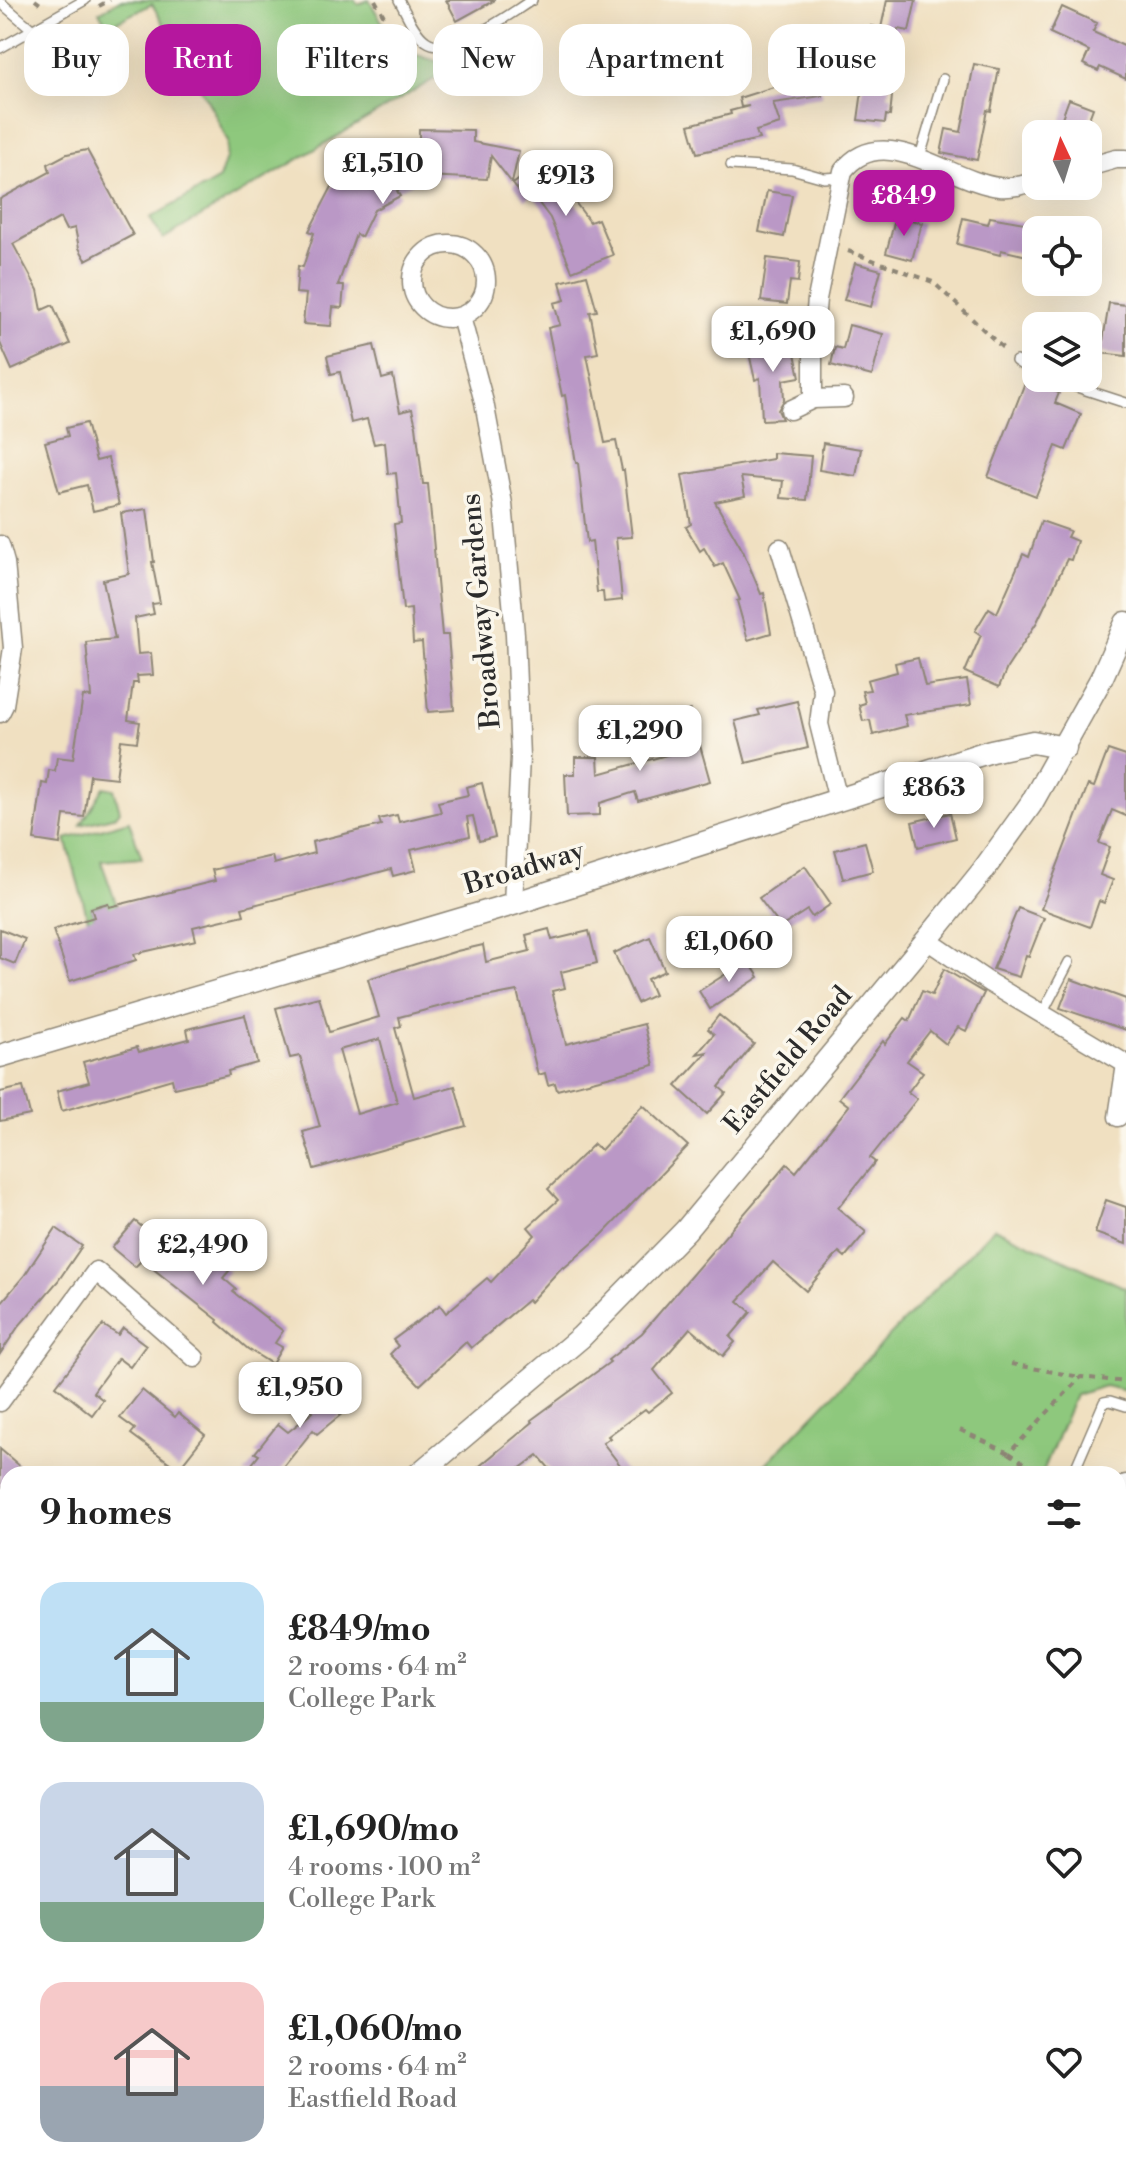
<!DOCTYPE html>
<html lang="en">
<head>
<meta charset="utf-8">
<style>
  body { margin:0; font-family:"Libre Bodoni",serif; background:#f6f6f6; color:#222; height:100vh; display:flex; flex-direction:column; font-size:30px; white-space:nowrap }
  * { box-sizing:border-box; margin:0 }
  p { font-size:26px; color:#767676 }
  .icon { flex:none; width:44px; height:44px; fill:none; stroke:currentColor; stroke-width:2; stroke-linecap:round; stroke-linejoin:round }
  .map { position:relative; flex:1; overflow:hidden }
  .details { position:absolute; left:0px; top:1466px; width:1126px; height:714px; display:flex; flex-direction:column; background:#fff; border-radius:24px 24px 0 0; box-shadow:0 8px 32px #0002 }
  .details>* { flex:none }
  .guide { position:absolute; left:24px; top:24px; width:1078px; height:72px; display:flex; gap:16px }
  .needle { width:52px; rotate:356deg }
  .controls { position:absolute; left:1022px; top:120px; display:grid; gap:16px }
  .controls a { display:grid; place-items:center; width:80px; height:80px; border-radius:16px; background:#fff; box-shadow:0 8px 32px #0002; font-size:40px }
  .price { position:absolute; translate:-50% -68px; padding:0 18px; border-radius:16px; background:#fff; color:#222; font-size:26px; line-height:52px; filter:drop-shadow(0 2px 4px #0008) }
  .price::after { content:''; position:absolute; left:50%; top:48px; width:24px; height:18px; margin-left:-12px; background:inherit; clip-path:polygon(0 0,100% 0,50% 100%) }
  .price.current { background:#b5179e; color:#fff }
  ul { padding:0; list-style:none }
  li { display:flex; align-items:center; gap:24px; height:200px; padding:0 40px }
  li span { display:grid; place-items:center; flex:none; width:224px; height:160px; border-radius:24px; color:#555 }
  li>.icon { margin-inline-start:auto }
  span .icon { width:96px; height:96px; fill:#fffc; stroke-width:1 }
  li b { font-size:34px }
  h2 { display:flex; justify-content:space-between; align-items:center; height:96px; padding:0 40px; font-size:34px }
  .pill { padding:0 28px; border-radius:24px; background:#fff; box-shadow:0 8px 32px #0002; font-size:28px; line-height:72px }
  .pill.current { background:#b5179e; color:#fff }
  .map>svg:first-child { display:block }
</style>
</head>
<body>
<div class="map">
<svg width="1126" height="2179" viewBox="0 0 1126 2179">
  <rect width="100%" height="100%" fill="#fbf7ec"/>
  <filter id="ink" filterUnits="userSpaceOnUse"><feTurbulence type="fractalNoise" baseFrequency=".0125" numOctaves="2"/><feDisplacementMap in="SourceGraphic" scale="16" xChannelSelector="R" yChannelSelector="G"/><feConvolveMatrix kernelMatrix="1 2 1 2 8 2 1 2 1" color-interpolation-filters="sRGB"/></filter>
  <filter id="wash" filterUnits="userSpaceOnUse"><feTurbulence type="fractalNoise" baseFrequency=".006" numOctaves="4" result="noise"/><feDisplacementMap in="SourceGraphic" scale="32" xChannelSelector="R" yChannelSelector="G"/><feGaussianBlur stdDeviation="1.8" result="paint"/><feColorMatrix in="noise" values="0 0 0 0 0 0 0 0 0 0 0 0 0 0 0 0 0 1.4 0 .05"/><feComposite in="paint" operator="in"/></filter>
  <g filter="url(#wash)">
    <rect width="100%" height="100%" fill="#f0e0c1"/>
    <g fill="#8ec87d" stroke="#5c7a54" stroke-width="2">
      <polygon points="120,0 355,0 358,4 369,0 398,49 439,62 446,72 163,239 150,218 219,179 226,158 228,142 214,112 152,4 108,26 99,12"/>
      <polygon points="104,787 114,789 120,811 116,816 81,825"/>
      <polygon points="129,821 142,858 101,861 127,934 119,937 107,903 91,908 97,925 88,919 66,839"/>
      <polygon points="994,1228 1126,1288 1126,1391 1105,1386 1075,1395 1042,1474 756,1474"/>
    </g>
    <g id="blocks">
      <g fill="#ba98c6" fill-rule="evenodd">
        <polygon points="446,0 495,0 457,21"/>
        <polygon points="887,0 916,0 909,31 898,29 888,95 892,96 890,116 886,115 885,123 858,120 871,26 881,28"/>
        <polygon points="1062,7 1097,23 1093,32 1126,47 1126,79 1100,67 1098,71 1083,64 1089,51 1050,33"/>
        <polygon points="974,64 999,69 991,111 987,110 977,160 941,153 946,129 961,132"/>
        <polygon points="819,71 822,96 773,103 780,124 756,131 759,139 697,153 689,125 731,114 730,111 749,106 741,107 739,98 780,85 779,76"/>
        <polygon points="1069,99 1093,108 1083,134 1056,134"/>
        <polygon points="419,129 473,130 473,142 519,151 512,183 491,156 487,179 426,176 397,191 400,196 374,210 361,237 356,234 338,285 344,286 342,308 333,307 331,326 303,324 306,294 296,293 298,266 303,267 314,233 309,231 337,177 343,180 419,140"/>
        <polygon points="87,150 133,235 86,260 79,248 75,228 66,230 60,218 13,244 38,290 42,310 53,305 70,344 12,370 0,343 0,199 50,172 48,164 67,154"/>
        <polygon points="544,161 590,222 598,219 613,255 572,271 550,218 532,194 525,200 513,184"/>
        <polygon points="882,175 914,184 906,211 874,202"/>
        <polygon points="767,191 792,195 784,237 759,232"/>
        <polygon points="896,216 922,223 912,260 886,253"/>
        <polygon points="990,217 1036,225 1036,258 1001,250 1000,255 957,244 963,218 988,224"/>
        <polygon points="767,258 800,262 798,282 790,281 787,304 761,301"/>
        <polygon points="855,263 881,270 871,307 844,300"/>
        <polygon points="587,275 597,311 590,312 598,353 587,355 605,443 616,441 622,470 624,470 632,537 616,538 622,600 604,602 603,592 597,592 592,541 587,542 578,463 576,463 565,395 562,396 548,328 560,325 554,303 565,300 560,282"/>
        <polygon points="1109,303 1126,305 1126,356 1101,353"/>
        <polygon points="849,325 883,334 872,376 831,365 835,347 843,349"/>
        <polygon points="767,340 769,349 793,344 800,377 783,380 784,400 778,410 782,419 762,420 760,378 755,380 747,344"/>
        <polygon points="374,345 382,379 393,376 400,412 412,409 416,426 423,484 428,484 442,635 448,635 454,710 428,712 422,642 413,643 411,609 403,610 394,524 401,523 396,473 388,474 385,442 374,444 367,419 351,423 340,372 331,374 327,356"/>
        <polygon points="1026,380 1059,393 1055,403 1081,414 1066,450 1056,446 1036,496 988,477"/>
        <polygon points="86,423 96,461 108,458 119,505 93,511 87,485 59,492 45,442 68,436 66,428"/>
        <polygon points="823,443 861,449 856,476 819,470"/>
        <polygon points="773,453 811,456 807,500 781,498 783,481 741,477 745,496 715,502 743,551 761,594 764,593 771,633 748,640 737,601 740,600 723,563 715,567 704,548 700,551 686,527 691,524 682,475 773,459"/>
        <polygon points="147,509 154,562 152,562 160,603 152,604 154,614 135,618 138,654 151,653 153,675 137,676 138,683 133,683 128,720 140,722 137,742 121,740 116,778 90,775 84,817 64,815 60,844 34,840 42,783 47,784 49,770 55,771 57,757 73,759 83,696 91,697 86,642 115,639 103,580 129,574 121,513"/>
        <polygon points="1041,521 1070,531 1067,537 1077,541 1071,560 1067,559 1037,622 1007,668 999,687 965,672 981,635 975,631 989,608 997,613 1023,554 1029,557"/>
        <polygon points="918,658 925,686 967,680 971,705 904,715 907,726 873,735 870,720 863,721 859,705 865,703 862,691 870,690 867,680 897,672 895,663"/>
        <polygon points="797,701 808,748 746,763 735,721 760,715 758,710"/>
        <polygon points="690,710 710,781 638,801 635,792 600,803 600,815 567,816 565,774 575,774 575,757 598,757 599,774 670,754 667,744 673,742 666,717"/>
        <polygon points="1108,750 1126,756 1126,816 1112,810 1099,843 1110,847 1100,875 1113,880 1104,903 1099,901 1090,927 1041,909 1088,785 1094,787"/>
        <polygon points="482,783 495,837 479,841 473,816 467,817 470,836 411,850 416,870 393,876 391,869 242,908 244,915 193,927 196,940 134,954 136,960 70,981 53,930 94,917 91,908 108,903 109,907 215,881 212,870 272,856 274,864 314,853 312,842 381,825 379,819 397,815 399,822 441,812 438,802 468,795 466,787"/>
        <polygon points="950,813 956,838 918,847 912,822"/>
        <polygon points="865,842 873,871 843,879 835,850"/>
        <polygon points="805,866 831,904 812,917 807,910 781,927 759,898"/>
        <polygon points="1018,908 1044,918 1029,956 1026,955 1019,977 993,969"/>
        <polygon points="0,929 25,939 15,964 0,958"/>
        <path d="M 549,929 L 552,940 L 589,931 L 597,963 L 561,972 L 565,988 L 552,991 L 566,1044 L 644,1024 L 654,1065 L 557,1090 L 555,1083 L 548,1085 L 545,1073 L 538,1075 L 517,991 L 449,1004 L 399,1017 L 401,1026 L 395,1028 L 414,1097 L 455,1086 L 466,1126 L 314,1169 L 303,1132 L 320,1127 L 300,1056 L 290,1058 L 276,1008 L 319,997 L 329,1032 L 379,1017 L 368,979 L 457,951 L 483,945 L 486,962 L 530,951 L 526,935 ZM 380,1039 L 397,1102 L 357,1114 L 339,1050 Z"/>
        <polygon points="650,937 665,971 647,979 654,995 637,1003 614,953"/>
        <polygon points="748,960 759,977 710,1009 699,991"/>
        <polygon points="944,969 984,993 966,1031 958,1027 946,1044 930,1031 907,1061 923,1072 908,1092 917,1099 870,1158 875,1162 838,1208 866,1232 845,1257 839,1252 806,1291 773,1262 738,1301 751,1312 730,1337 735,1342 723,1356 690,1328 654,1370 672,1393 648,1412 645,1409 608,1436 610,1438 603,1443 627,1474 554,1474 538,1455 512,1474 470,1474 533,1422 531,1420 610,1362 608,1360 642,1333 787,1164 796,1172 849,1106 839,1098 883,1041 885,1044 905,1018 909,1021 922,991 932,995"/>
        <polygon points="1071,979 1126,999 1126,1030 1060,1008"/>
        <polygon points="245,1015 257,1063 228,1071 229,1075 174,1088 172,1079 62,1111 57,1091 89,1082 83,1062 137,1047 139,1052 189,1039 187,1029"/>
        <polygon points="719,1015 754,1044 719,1087 726,1093 707,1114 676,1086 707,1052 697,1054 714,1034 708,1029"/>
        <polygon points="23,1087 30,1115 0,1121 0,1092"/>
        <polygon points="643,1105 688,1146 602,1235 564,1268 563,1266 530,1302 528,1300 471,1348 466,1342 420,1385 390,1354 398,1346 393,1340 440,1305 446,1313 487,1278 491,1282 535,1235 528,1227 558,1200 548,1189 594,1144 601,1150"/>
        <polygon points="1106,1200 1126,1207 1126,1244 1095,1233"/>
        <polygon points="135,1221 171,1251 185,1234 229,1271 223,1278 236,1289 233,1292 283,1331 275,1343 282,1347 272,1364 248,1349 217,1322 218,1320 142,1260 135,1267 112,1248"/>
        <polygon points="56,1228 82,1246 58,1281 18,1327 0,1354 0,1304 24,1276"/>
        <polygon points="103,1325 118,1335 123,1328 146,1345 130,1367 118,1358 93,1392 103,1400 92,1415 56,1386"/>
        <polygon points="338,1384 354,1404 317,1434 313,1430 278,1474 244,1474 259,1455 255,1453 278,1424 288,1432 313,1412 301,1397 315,1385 323,1395"/>
        <polygon points="142,1390 175,1417 178,1413 205,1435 178,1469 131,1434 135,1429 120,1418"/>
        <polygon points="0,1449 21,1467 15,1474 8,1474 8,1482 0,1491"/>
      </g>
    </g>
  </g>
  <g filter="url(#ink)">
    <use href="#blocks" fill-opacity="0" stroke="#8e8676" stroke-width="2"/>
    <g fill="none" stroke-linecap="round" stroke-linejoin="round">
      <g stroke="#8e8676" stroke-width="12">
        <g id="service">
          <path d="M 399,0 C 406,12 414,33 426,41 C 451,59 509,14 532,0"/>
          <polyline points="0,2 33,30"/>
          <polyline points="0,48 85,0"/>
          <polyline points="919,160 943,79"/>
          <polyline points="731,165 792,169 824,178 841,177"/>
          <polyline points="1016,361 1036,374"/>
          <polyline points="1049,378 1126,403"/>
          <polyline points="1042,1014 1069,962"/>
          <polyline points="1073,1474 1104,1402 1110,1401 1126,1406"/>
          <polyline points="1118,1834 1126,1822"/>
        </g>
      </g>
      <g stroke="#8e8676" stroke-width="21">
        <g id="minor">
          <polyline points="1088,167 1116,159 1126,159"/>
          <circle cx="449" cy="281" r="37"/>
          <polyline points="461,317 484,402 503,504 515,634 520,757 513,904"/>
          <path d="M 844,398 L 813,399 L 813,343 L 817,299 L 843,171 C 883,119 950,182 999,187 C 1013,188 1023,185 1036,181"/>
          <polyline points="790,410 813,399"/>
          <polyline points="0,545 5,563 13,648 4,705 0,713"/>
          <polyline points="780,548 823,691 819,724 838,800"/>
          <polyline points="927,940 990,983 1126,1064"/>
          <polyline points="1118,1117 1126,1064"/>
          <polyline points="0,1402 96,1271 195,1358"/>
          <polyline points="1118,1504 1126,1484"/>
          <polyline points="0,1580 8,1588"/>
          <polyline points="0,1642 8,1633"/>
          <polyline points="1118,1775 1126,1777"/>
          <polyline points="0,2014 8,2020"/>
          <polyline points="1118,2066 1126,2068"/>
          <polyline points="871,2176 876,2179"/>
          <polyline points="449,2179 451,2172"/>
        </g>
      </g>
      <g stroke="#8e8676" stroke-width="25">
        <g id="tertiary">
          <polyline points="0,1056 513,904 991,751 1033,742 1065,748"/>
          <polyline points="419,1474 581,1337 686,1230 927,940 982,872 1031,804 1101,679 1126,623"/>
          <polyline points="0,2103 8,2087"/>
        </g>
      </g>
      <g stroke="#8e8676" stroke-width="4" stroke-dasharray="6 6" stroke-linecap="butt">
        <polyline points="35,0 43,6"/>
        <polyline points="375,0 399,43"/>
        <polyline points="99,6 110,0"/>
        <polyline points="848,251 933,282 1006,351"/>
        <polyline points="1011,1364 1080,1377"/>
        <polyline points="960,1430 1009,1453 1081,1377 1126,1382"/>
        <polyline points="1009,1453 1035,1470 1032,1474"/>
      </g>
      <use href="#service" stroke="#fff" stroke-width="9"/>
      <use href="#minor" stroke="#fff" stroke-width="18"/>
      <use href="#tertiary" stroke="#fff" stroke-width="22"/>
    </g>
  </g>
  <g text-anchor="middle" dominant-baseline="central" stroke-width="7" stroke-linejoin="round" paint-order="stroke">
    <g font-size="28" fill="#2b2b2b" stroke="#fbf7ec">
      <text transform="translate(481 611) rotate(-95)">Broadway Gardens</text>
      <text transform="translate(524 868) rotate(-17)">Broadway</text>
      <text transform="translate(788 1060) rotate(-50)">Eastfield Road</text>
    </g>
  </g>
</svg>
<div class="controls">
<a><svg class="needle" viewBox="-14 -14 28 28"><path d="M0-13l5 13h-10z" fill="#e53935"/><path d="M0 13l5-13h-10z" fill="#767676"/></svg></a>
<a><svg class="icon" aria-label="locate" viewBox="0 0 24 24"><circle cx="12" cy="12" r="6"/><path d="M12 2v4M12 18v4M2 12h4M18 12h4"/></svg></a>
<a><svg class="icon" aria-label="layers" viewBox="0 0 24 24"><path d="M12 4l9 5-9 5-9-5zM3 14l9 5 9-5"/></svg></a>
</div>
<b class="price" style="left:383px;top:206px">£1,510</b>
<b class="price" style="left:566px;top:218px">£913</b>
<b class="price current" style="left:904px;top:238px">£849</b>
<b class="price" style="left:773px;top:374px">£1,690</b>
<b class="price" style="left:640px;top:773px">£1,290</b>
<b class="price" style="left:934px;top:830px">£863</b>
<b class="price" style="left:729px;top:984px">£1,060</b>
<b class="price" style="left:203px;top:1287px">£2,490</b>
<b class="price" style="left:300px;top:1430px">£1,950</b>
<div class="guide">
<a class="pill">Buy</a>
<a class="pill current">Rent</a>
<a class="pill">Filters</a>
<a class="pill">New</a>
<a class="pill">Apartment</a>
<a class="pill">House</a>
</div>
<section class="details">
<h2>9 homes<svg class="icon" aria-label="filters" viewBox="0 0 24 24"><path d="M4 7h16M4 17h16"/><circle cx="9" cy="7" r="2"/><circle cx="15" cy="17" r="2"/></svg></h2>
<ul>
<li><span style="background:linear-gradient(#bfe0f5 75%,#7fa58c 0)"><svg class="icon" aria-label="home" viewBox="0 0 24 24"><path d="M3 11l9-7 9 7M6 9v11h12V9"/></svg></span><div><b>£849/mo</b><p>2 rooms · 64 m²</p><p>College Park</p></div><svg class="icon" aria-label="heart" viewBox="0 0 24 24"><path d="M12 20l-8-8c-3-5 5-10 8-4 3-6 11-1 8 4z"/></svg></li>
<li><span style="background:linear-gradient(#c9d6e8 75%,#7fa58c 0)"><svg class="icon" aria-label="home" viewBox="0 0 24 24"><path d="M3 11l9-7 9 7M6 9v11h12V9"/></svg></span><div><b>£1,690/mo</b><p>4 rooms · 100 m²</p><p>College Park</p></div><svg class="icon" aria-label="heart" viewBox="0 0 24 24"><path d="M12 20l-8-8c-3-5 5-10 8-4 3-6 11-1 8 4z"/></svg></li>
<li><span style="background:linear-gradient(#f6c9c9 65%,#9aa5b1 0)"><svg class="icon" aria-label="home" viewBox="0 0 24 24"><path d="M3 11l9-7 9 7M6 9v11h12V9"/></svg></span><div><b>£1,060/mo</b><p>2 rooms · 64 m²</p><p>Eastfield Road</p></div><svg class="icon" aria-label="heart" viewBox="0 0 24 24"><path d="M12 20l-8-8c-3-5 5-10 8-4 3-6 11-1 8 4z"/></svg></li>
</ul>
</section>
</div>
</body>
</html>
